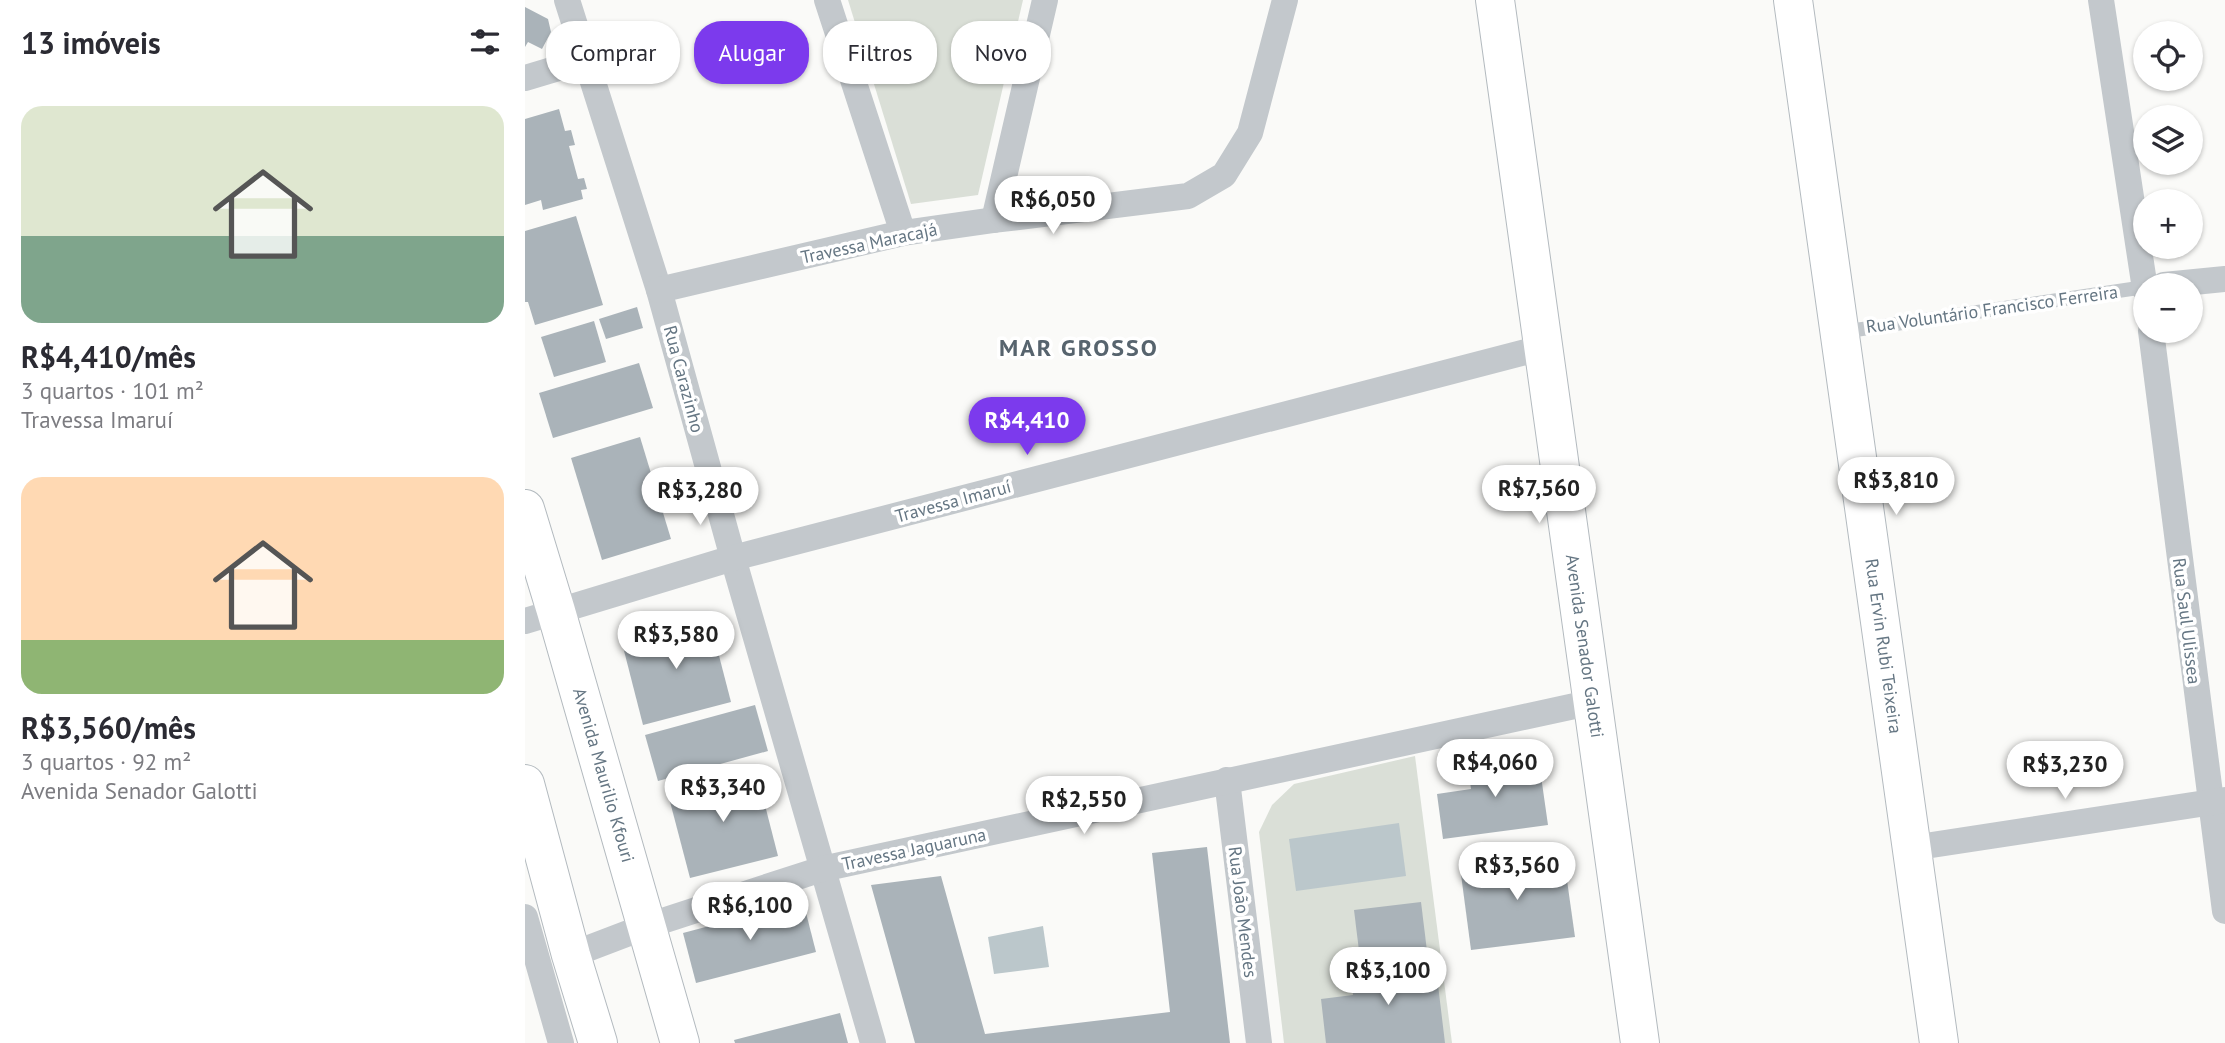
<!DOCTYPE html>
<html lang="pt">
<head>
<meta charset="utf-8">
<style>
  body { margin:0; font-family:"PT Sans",sans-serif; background:#f7f7f7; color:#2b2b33; height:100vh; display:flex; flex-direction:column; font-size:26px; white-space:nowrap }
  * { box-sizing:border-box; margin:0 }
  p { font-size:23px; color:#7c7c81 }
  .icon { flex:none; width:38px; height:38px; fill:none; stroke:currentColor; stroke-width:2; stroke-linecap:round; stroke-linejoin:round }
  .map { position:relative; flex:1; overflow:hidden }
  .sheet { display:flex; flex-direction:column; background:#fff; width:525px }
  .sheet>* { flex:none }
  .hud { position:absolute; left:21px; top:21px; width:665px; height:63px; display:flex; gap:14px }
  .fabs { position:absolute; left:1608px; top:21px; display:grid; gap:14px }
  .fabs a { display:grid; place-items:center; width:70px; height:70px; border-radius:50%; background:#fff; box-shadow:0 2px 5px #0004; font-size:35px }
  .price { position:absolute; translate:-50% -60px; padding:0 16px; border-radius:24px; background:#fff; color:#222; font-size:23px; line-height:46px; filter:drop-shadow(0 2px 4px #0008) }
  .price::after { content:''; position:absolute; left:50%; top:42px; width:21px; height:16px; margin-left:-10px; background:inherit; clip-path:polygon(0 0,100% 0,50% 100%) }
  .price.active { background:#7c3aed; color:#fff }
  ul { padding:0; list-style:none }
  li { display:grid; align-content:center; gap:14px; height:371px; padding:0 21px }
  li span { display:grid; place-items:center; height:217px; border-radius:21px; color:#555 }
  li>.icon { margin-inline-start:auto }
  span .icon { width:126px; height:126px; fill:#fffc; stroke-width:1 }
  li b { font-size:30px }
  h2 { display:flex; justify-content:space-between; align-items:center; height:84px; padding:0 21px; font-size:30px }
  .pill { padding:0 24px; border-radius:28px; background:#fff; box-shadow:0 2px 5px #0004; font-size:24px; line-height:63px }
  .pill.active { background:#7c3aed; color:#fff }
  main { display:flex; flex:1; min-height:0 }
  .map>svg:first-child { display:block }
</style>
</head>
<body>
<main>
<section class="sheet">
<h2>13 imóveis<svg class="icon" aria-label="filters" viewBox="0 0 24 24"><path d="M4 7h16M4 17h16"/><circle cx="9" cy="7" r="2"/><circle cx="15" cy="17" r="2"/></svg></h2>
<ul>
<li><span style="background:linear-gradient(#dfe7d0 60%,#7fa58c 0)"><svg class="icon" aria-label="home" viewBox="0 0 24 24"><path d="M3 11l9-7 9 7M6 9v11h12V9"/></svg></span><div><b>R$4,410/mês</b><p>3 quartos · 101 m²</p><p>Travessa Imaruí</p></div></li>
<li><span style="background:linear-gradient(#ffd9b3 75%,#8fb573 0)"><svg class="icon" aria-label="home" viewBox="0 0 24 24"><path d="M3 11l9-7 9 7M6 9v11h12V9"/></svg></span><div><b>R$3,560/mês</b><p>3 quartos · 92 m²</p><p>Avenida Senador Galotti</p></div></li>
</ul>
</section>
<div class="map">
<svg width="1700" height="1043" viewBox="0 0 1700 1043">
  <rect width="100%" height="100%" fill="#fafaf8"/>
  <g fill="#dadfd7">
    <polygon points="323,0 498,0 453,195 386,204"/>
    <polygon points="890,756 927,1043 759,1043 734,832 747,805 769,784"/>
  </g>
  <g fill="#bbc7cb">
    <polygon points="874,823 881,876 771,891 764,839"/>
    <polygon points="518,926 524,967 469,974 463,937"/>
  </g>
  <g fill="#aab3b9">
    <polygon points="0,7 23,19 26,32 17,49 3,42 0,47"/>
    <polygon points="34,109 40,131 46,130 50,145 44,146 53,179 59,178 62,189 56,190 58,199 18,210 16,200 0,205 0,119"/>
    <polygon points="51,216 78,305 10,325 3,302 0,302 0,231"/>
    <polygon points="112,307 118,328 81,339 74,319"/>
    <polygon points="69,321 81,362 29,377 16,337"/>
    <polygon points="114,363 128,408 28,438 14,393"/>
    <polygon points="115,437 146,539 77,560 46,458"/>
    <polygon points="184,617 206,702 118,725 96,639"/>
    <polygon points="230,705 243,751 133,781 120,735"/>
    <polygon points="986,754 987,765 1014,762 1023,825 918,839 912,794 946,789 942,759"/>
    <polygon points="231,770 253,856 165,878 143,794"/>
    <polygon points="682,847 705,1043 390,1043 346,885 416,876 460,1034 645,1012 627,853"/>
    <polygon points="1038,852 1050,937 946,950 935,867"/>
    <polygon points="278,901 291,952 171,983 158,933"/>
    <polygon points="896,902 902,951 835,959 829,910"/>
    <polygon points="910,960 920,1043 801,1043 796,999 828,995 825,971"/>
    <polygon points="315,1013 323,1043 210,1043 209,1040"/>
  </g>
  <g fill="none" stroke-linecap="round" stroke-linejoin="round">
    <g stroke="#b3babf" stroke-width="40">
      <g id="secondary">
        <polyline points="970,0 1115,1043"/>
        <polyline points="1268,0 1414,1043"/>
        <polyline points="0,509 31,611 155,1043"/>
        <polyline points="0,784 46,955 73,1043"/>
      </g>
    </g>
    <polyline stroke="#c3c8cc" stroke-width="14" points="1317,332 1620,287"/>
    <g stroke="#c3c8cc" stroke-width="26">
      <polyline points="42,0 134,290 208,558 348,1043"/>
      <polyline points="302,0 378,233"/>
      <polyline points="1576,0 1620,289"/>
      <polyline points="0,78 60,60"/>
      <polyline points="469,220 520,0"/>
      <polyline points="1639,285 1700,279"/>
      <polyline points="134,290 378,233 469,220 663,196 699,175 725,133 760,0"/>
      <polyline points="1626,331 1700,911"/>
      <polyline points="0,621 208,558 1020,347"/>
      <polyline points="702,780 734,1043"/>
      <polyline points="1387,848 1700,800"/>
      <polyline points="0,917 36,1043"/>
      <polyline points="46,955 122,926 297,869 1068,702"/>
    </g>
    <use href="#secondary" stroke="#fff" stroke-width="38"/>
  </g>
  <g text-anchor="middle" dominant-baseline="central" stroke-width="7" stroke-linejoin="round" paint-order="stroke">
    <g font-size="18" fill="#657683" stroke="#fff">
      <text transform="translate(344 243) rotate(-12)">Travessa Maracajá</text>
      <text transform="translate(1467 309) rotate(-8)">Rua Voluntário Francisco Ferreira</text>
      <text transform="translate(159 379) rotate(75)">Rua Carazinho</text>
      <text transform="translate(428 501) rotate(-15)">Travessa Imaruí</text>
      <text transform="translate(1662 621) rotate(83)">Rua Saul Ulissea</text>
      <text transform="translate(1060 646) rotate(82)">Avenida Senador Galotti</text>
      <text transform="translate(1359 646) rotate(82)">Rua Ervin Rubi Teixeira</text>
      <text transform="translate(79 775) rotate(74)">Avenida Maurilio Kfouri</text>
      <text transform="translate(389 849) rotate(-12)">Travessa Jaguaruna</text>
      <text transform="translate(718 912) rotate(83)">Rua João Mendes</text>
    </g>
    <g font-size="24" font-weight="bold" letter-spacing="2" fill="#57646e" stroke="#fff">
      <text x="554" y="347">MAR GROSSO</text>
    </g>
  </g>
</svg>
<div class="fabs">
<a><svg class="icon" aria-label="locate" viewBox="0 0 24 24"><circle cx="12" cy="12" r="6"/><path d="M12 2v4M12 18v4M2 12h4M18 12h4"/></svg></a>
<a><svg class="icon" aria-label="layers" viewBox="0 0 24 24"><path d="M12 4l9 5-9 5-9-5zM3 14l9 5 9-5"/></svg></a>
<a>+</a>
<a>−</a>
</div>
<b class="price" style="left:528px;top:236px">R$6,050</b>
<b class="price active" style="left:502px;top:457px">R$4,410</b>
<b class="price" style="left:1371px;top:517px">R$3,810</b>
<b class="price" style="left:1014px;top:525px">R$7,560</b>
<b class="price" style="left:175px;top:527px">R$3,280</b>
<b class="price" style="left:151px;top:671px">R$3,580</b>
<b class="price" style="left:970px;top:799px">R$4,060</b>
<b class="price" style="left:1540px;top:801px">R$3,230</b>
<b class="price" style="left:198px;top:824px">R$3,340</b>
<b class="price" style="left:559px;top:836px">R$2,550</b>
<b class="price" style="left:992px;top:902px">R$3,560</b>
<b class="price" style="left:225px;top:942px">R$6,100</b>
<b class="price" style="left:863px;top:1007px">R$3,100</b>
<div class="hud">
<a class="pill">Comprar</a>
<a class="pill active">Alugar</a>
<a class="pill">Filtros</a>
<a class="pill">Novo</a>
</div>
</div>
</main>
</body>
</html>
